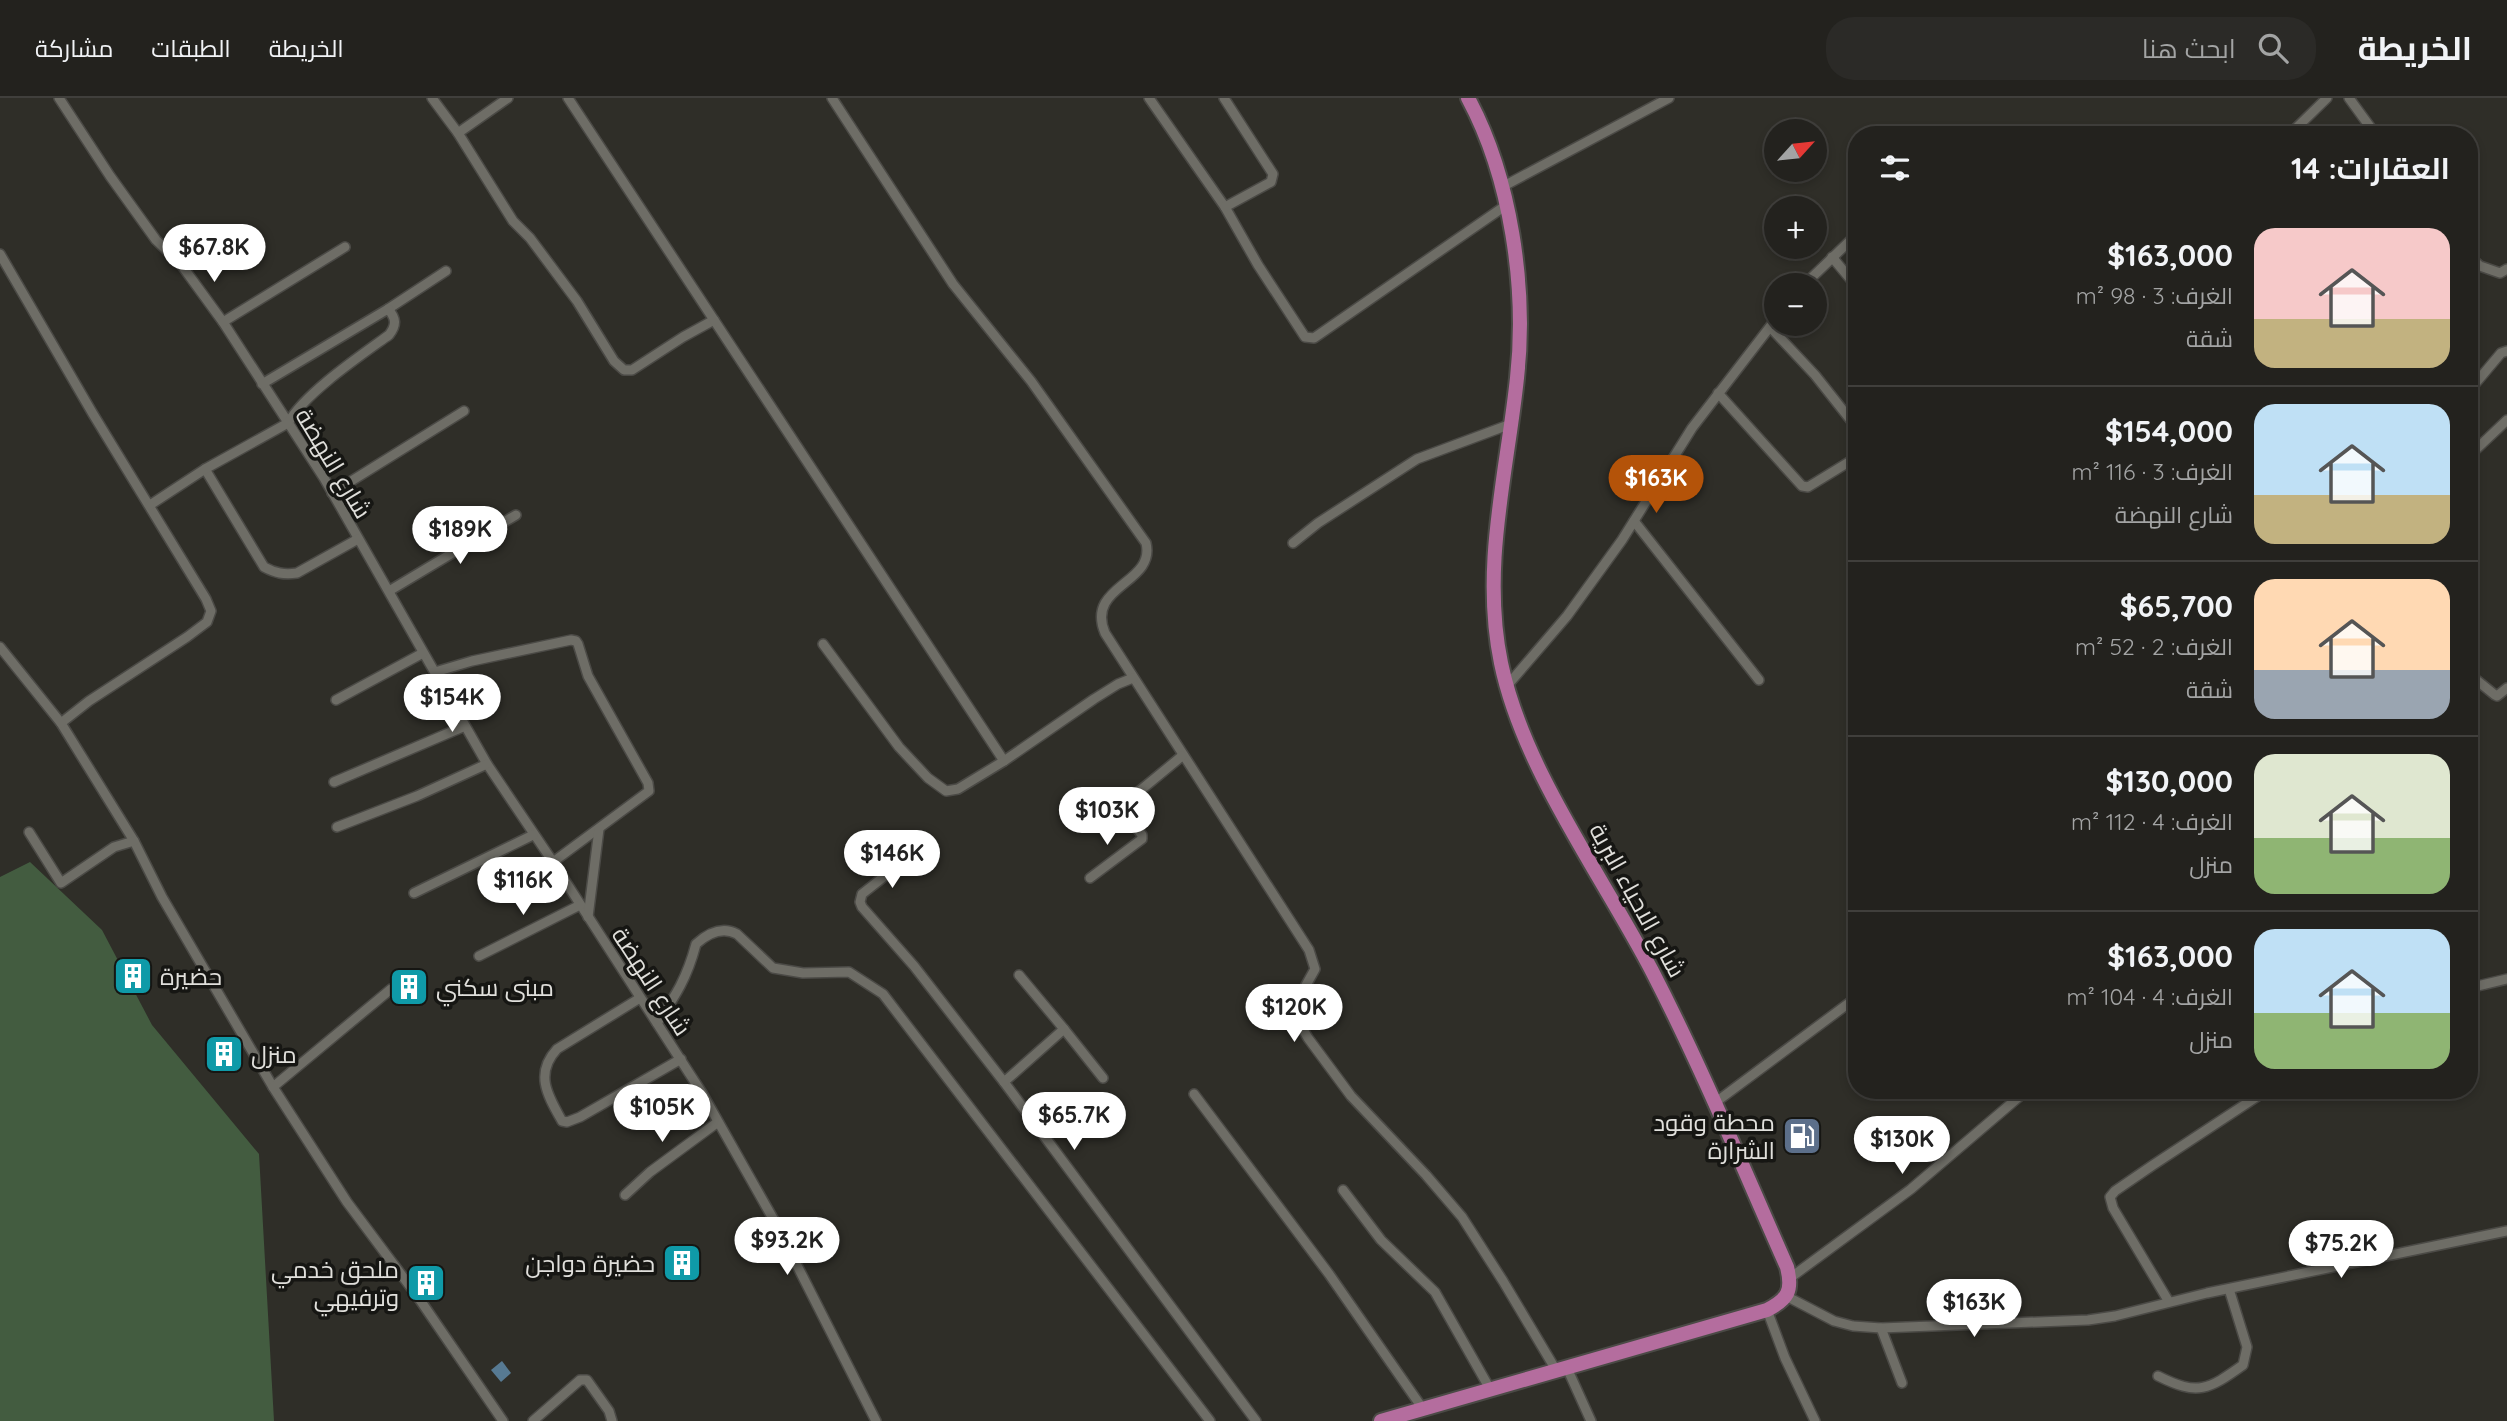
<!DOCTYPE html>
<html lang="ar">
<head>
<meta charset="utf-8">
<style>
  body { margin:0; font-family:Quicksand,Cairo,sans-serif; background:#2b2a27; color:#f1f3f6; direction:rtl; height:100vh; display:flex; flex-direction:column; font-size:26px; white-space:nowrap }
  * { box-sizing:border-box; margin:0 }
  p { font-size:23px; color:#a3a4a4 }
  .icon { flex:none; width:38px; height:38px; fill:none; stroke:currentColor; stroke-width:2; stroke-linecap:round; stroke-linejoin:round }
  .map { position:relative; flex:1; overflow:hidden; direction:ltr }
  .sheet { position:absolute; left:1848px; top:28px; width:630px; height:973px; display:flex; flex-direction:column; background:#23221e; border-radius:28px; box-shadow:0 4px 10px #0003,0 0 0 2px #403f3c; direction:rtl }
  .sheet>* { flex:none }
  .needle { width:46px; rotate:63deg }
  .tools { position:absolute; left:1764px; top:21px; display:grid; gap:14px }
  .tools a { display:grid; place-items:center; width:63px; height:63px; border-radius:50%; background:#23221e; box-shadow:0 4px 10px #0003,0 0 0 2px #403f3c; font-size:35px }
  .price { position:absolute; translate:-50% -60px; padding:0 16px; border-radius:24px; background:#fff; color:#222; font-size:23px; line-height:46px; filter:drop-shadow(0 2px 4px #0008) }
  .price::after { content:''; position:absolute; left:50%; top:42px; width:21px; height:16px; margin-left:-10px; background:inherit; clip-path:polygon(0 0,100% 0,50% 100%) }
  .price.on { background:#b45309; color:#fff }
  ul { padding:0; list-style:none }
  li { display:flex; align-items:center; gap:21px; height:175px; padding:0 28px }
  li+li { border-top:2px solid #403f3c }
  li span { display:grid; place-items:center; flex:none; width:196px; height:140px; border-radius:21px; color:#555 }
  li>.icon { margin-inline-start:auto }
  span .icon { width:84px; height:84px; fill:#fffc; stroke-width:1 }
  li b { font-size:30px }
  h2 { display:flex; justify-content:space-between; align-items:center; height:84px; padding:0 28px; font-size:30px }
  header { display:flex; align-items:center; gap:42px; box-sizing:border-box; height:98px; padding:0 35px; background:#23221e; border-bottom:2px solid #403f3c }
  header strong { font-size:33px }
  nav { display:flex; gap:38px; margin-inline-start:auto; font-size:24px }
  .search { width:490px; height:63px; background:#2b2a27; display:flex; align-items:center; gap:18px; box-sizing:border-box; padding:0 24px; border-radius:28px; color:#a3a4a4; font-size:26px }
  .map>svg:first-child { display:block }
</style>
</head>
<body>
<header>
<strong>الخريطة</strong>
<div class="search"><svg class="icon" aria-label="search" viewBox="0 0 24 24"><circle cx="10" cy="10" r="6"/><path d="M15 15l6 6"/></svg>ابحث هنا</div>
<nav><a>الخريطة</a><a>الطبقات</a><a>مشاركة</a></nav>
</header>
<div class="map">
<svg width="2507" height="1323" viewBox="0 0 2507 1323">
  <rect width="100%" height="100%" fill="#2f2e28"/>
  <polygon fill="#435c40" points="30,764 102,832 152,927 259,1056 274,1323 0,1323 0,779"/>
  <polygon fill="#577a93" points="502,1263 511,1275 501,1284 491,1272"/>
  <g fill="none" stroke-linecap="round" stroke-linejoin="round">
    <g stroke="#4b4a46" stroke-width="12">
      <g id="street">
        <polyline points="59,0 110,78 156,142 180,165 223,224 324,380 487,666 553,764 702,995 775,1124 876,1323"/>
        <polyline points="432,0 458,35 513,123 530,140 577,203 614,263 624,272 632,272 683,239 714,222"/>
        <polyline points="568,0 1004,663"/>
        <path d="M 832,0 L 953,186 L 1031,283 L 1146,445 C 1156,486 1085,487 1105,535 L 1309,852 L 1315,871 L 1300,898 L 1297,908 L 1301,928 L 1308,940 L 1351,998 L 1426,1077 L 1462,1119 L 1503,1183 L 1556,1272"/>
        <polyline points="1149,0 1225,109 1258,167 1305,239 1314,240 1505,108"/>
        <polyline points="1224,0 1273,76 1271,84 1225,109"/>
        <polyline points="2349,0 2376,37"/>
        <polyline points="458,35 508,0"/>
        <polyline points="2289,37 2327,0"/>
        <polyline points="1502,89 1669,0"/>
        <polyline points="0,156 93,316 206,501 211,513 207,524 187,539 89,603 61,625 134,743 162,799 273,989 347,1104 418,1199 503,1323"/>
        <polyline points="2469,158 2480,168 2500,175 2507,171"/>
        <polyline points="1832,159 1857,189"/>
        <polyline points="1804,187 1857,136"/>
        <polyline points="388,211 446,173"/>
        <polyline points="223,224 345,149"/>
        <polyline points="1770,229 1815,277 1857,330"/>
        <polyline points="2469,293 2501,255 2507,253"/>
        <polyline points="1718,295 1802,388 1808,389 1857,359"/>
        <polyline points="2469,358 2507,322"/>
        <path d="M 205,371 L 264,469 C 275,475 284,477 297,475 L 358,441"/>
        <polyline points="332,395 464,313"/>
        <path d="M 150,407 L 205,371 L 288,325 C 305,295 360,258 389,237 C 397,227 396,220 388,211 L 262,286"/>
        <polyline points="1634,423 1759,582"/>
        <polyline points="1293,445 1318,425 1417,361 1511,326"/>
        <polyline points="389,493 516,417"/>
        <polyline points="823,546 899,649 928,680 946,693 958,691 1004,663 1094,601 1118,586 1133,580"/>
        <polyline points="0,549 61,625"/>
        <polyline points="435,574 472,563 571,542 576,543 578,546 588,578 648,685 649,693 553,764"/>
        <polyline points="2469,576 2495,597 2497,598 2507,590"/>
        <polyline points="1506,589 1567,518 1622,442 1692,330 1776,221"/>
        <polyline points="336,602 423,555"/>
        <polyline points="334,684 465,628"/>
        <polyline points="337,729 417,698 487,666"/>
        <polyline points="29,734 61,785 114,749 134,743"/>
        <polyline points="900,766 862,796 860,804 862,809 914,868 1004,984 1256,1323"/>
        <polyline points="1090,780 1142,741 1142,737 1125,715 1125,705 1182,658"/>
        <polyline points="414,795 533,737"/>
        <polyline points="588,819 599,731"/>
        <polyline points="479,858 580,807"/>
        <polyline points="1019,877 1064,931"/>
        <polyline points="2469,890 2507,881"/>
        <path d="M 640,900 L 557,951 C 534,976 548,998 562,1023 L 567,1024 L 580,1019 L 681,961"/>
        <path d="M 657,925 C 676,897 687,880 696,846 C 707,836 722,828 737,836 L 773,870 L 803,875 L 849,874 L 883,896 L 1210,1323"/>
        <polyline points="1004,984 1064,931 1103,980"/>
        <polyline points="273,989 391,891"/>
        <polyline points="1194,996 1329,1176 1423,1311"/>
        <polyline points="1716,1004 1857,899"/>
        <polyline points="1343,1092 1381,1142 1435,1194 1490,1291"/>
        <polyline points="625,1097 650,1074 718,1024"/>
        <polyline points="1790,1180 1911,1091 2027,992"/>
        <polyline points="1786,1198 1834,1223 1853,1228 1881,1230 2088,1222 2115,1218 2207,1195 2507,1133"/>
        <polyline points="2169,1204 2113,1110 2110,1099 2115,1093 2153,1067 2267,992"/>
        <polyline points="1767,1212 1785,1260 1815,1323"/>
        <polyline points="1881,1230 1902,1285"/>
        <polyline points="1567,1270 1591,1323"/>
        <path d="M 2158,1278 C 2198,1298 2208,1292 2243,1267 L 2247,1249 L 2229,1191"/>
        <polyline points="533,1323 580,1282 587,1282 609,1313 612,1323"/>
      </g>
    </g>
    <g stroke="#4b4a46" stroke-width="18">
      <path id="primary" d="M 1381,1323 L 1767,1212 C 1788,1201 1793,1193 1787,1169 C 1743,1070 1702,970 1652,873 C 1602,777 1523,671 1501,565 C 1481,469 1507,375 1517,280 C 1527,190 1511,80 1468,0"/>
    </g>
    <use href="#street" stroke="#6e6d66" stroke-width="9"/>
    <use href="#primary" stroke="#b46d9e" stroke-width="14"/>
  </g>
  <defs>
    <g id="building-square" transform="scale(2.0125)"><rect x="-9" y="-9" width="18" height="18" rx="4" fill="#0f9aa8" stroke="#161613"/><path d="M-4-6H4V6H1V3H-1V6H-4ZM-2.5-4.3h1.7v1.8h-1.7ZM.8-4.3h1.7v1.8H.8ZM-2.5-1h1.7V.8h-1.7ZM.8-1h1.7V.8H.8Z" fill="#fff"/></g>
    <g id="fuel-square" transform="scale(2.0125)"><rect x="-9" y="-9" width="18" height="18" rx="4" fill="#5c6f8a" stroke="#161613"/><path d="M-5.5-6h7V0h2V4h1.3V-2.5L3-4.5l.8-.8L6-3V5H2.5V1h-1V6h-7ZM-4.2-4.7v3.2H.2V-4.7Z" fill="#fff"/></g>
  </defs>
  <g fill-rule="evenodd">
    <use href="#building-square" x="133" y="878"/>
    <use href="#building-square" x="409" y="889"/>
    <use href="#building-square" x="224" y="956"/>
    <use href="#fuel-square" x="1802" y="1038"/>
    <use href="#building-square" x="682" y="1165"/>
    <use href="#building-square" x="426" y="1185"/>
  </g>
  <g text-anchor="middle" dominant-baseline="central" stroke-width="7" stroke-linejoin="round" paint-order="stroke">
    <g font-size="24" fill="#e0dfdb" stroke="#161613">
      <text transform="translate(334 365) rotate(59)">شارع النهضة</text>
      <text transform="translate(1638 802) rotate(61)">شارع الاحياء البرية</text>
      <text transform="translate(652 883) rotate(57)">شارع النهضة</text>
    </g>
    <g font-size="24" fill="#e0dfdb" stroke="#161613" text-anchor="start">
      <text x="160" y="878">حضيرة</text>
      <text x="436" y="889">مبنى سكني</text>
      <text x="251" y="956">منزل</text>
      <text x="1775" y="1024" text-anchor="end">محطة وقود<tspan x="1775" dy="28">الشرارة</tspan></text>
      <text x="655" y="1165" text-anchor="end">حضيرة دواجن</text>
      <text x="399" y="1171" text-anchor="end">ملحق خدمي<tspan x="399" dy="28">وترفيهي</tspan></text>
    </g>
  </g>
</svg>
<div class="tools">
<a><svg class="needle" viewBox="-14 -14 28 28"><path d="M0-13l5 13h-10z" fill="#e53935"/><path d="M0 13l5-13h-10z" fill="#a3a4a4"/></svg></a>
<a>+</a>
<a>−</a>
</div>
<b class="price" style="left:214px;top:186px">$67.8K</b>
<b class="price on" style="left:1656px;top:417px">$163K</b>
<b class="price" style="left:460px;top:468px">$189K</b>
<b class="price" style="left:452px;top:636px">$154K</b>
<b class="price" style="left:1107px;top:749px">$103K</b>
<b class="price" style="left:892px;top:792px">$146K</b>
<b class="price" style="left:523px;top:819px">$116K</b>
<b class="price" style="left:1294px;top:946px">$120K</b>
<b class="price" style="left:662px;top:1046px">$105K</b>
<b class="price" style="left:1074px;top:1054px">$65.7K</b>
<b class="price" style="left:1902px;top:1078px">$130K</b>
<b class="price" style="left:787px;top:1179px">$93.2K</b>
<b class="price" style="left:2341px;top:1182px">$75.2K</b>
<b class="price" style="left:1974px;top:1241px">$163K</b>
<section class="sheet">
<h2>العقارات: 14<svg class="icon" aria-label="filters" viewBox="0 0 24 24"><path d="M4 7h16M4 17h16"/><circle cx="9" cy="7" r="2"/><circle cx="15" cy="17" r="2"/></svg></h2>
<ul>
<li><span style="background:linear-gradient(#f6c9c9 65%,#c2b280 0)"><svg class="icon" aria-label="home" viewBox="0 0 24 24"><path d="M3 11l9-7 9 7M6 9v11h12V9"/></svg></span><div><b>$163,000</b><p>الغرف: 3 · 98 m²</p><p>شقة</p></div></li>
<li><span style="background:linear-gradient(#bfe0f5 65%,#c2b280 0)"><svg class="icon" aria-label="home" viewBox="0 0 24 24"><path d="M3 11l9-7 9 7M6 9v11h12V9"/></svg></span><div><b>$154,000</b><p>الغرف: 3 · 116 m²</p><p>شارع النهضة</p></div></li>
<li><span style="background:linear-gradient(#ffd9b3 65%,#9aa5b1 0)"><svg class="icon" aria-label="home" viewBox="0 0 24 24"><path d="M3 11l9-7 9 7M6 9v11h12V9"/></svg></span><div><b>$65,700</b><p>الغرف: 2 · 52 m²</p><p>شقة</p></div></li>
<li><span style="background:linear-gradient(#dfe7d0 60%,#8fb573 0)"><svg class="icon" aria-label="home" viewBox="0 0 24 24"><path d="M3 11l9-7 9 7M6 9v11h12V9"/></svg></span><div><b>$130,000</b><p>الغرف: 4 · 112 m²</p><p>منزل</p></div></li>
<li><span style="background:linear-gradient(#bfe0f5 60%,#8fb573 0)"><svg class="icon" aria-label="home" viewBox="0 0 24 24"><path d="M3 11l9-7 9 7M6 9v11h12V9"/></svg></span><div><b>$163,000</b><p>الغرف: 4 · 104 m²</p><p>منزل</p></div></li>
</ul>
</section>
</div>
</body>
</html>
